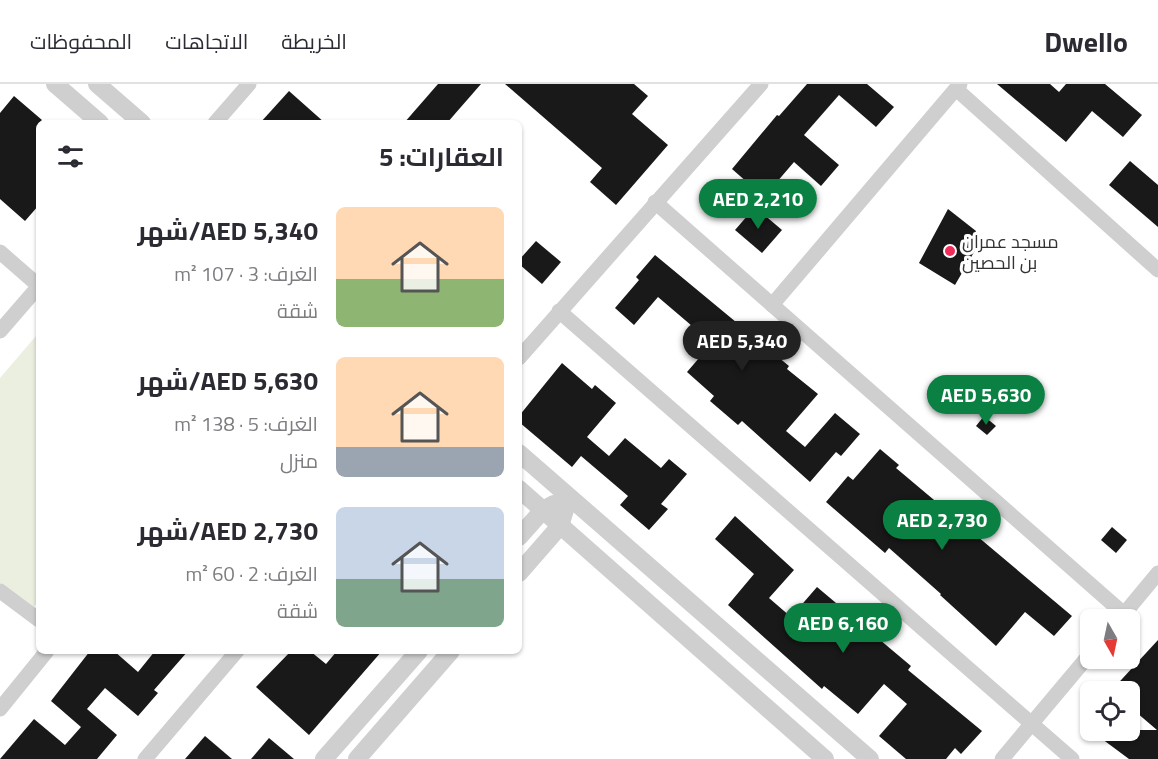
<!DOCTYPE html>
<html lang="ar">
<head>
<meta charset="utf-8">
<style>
  body { margin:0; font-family:"Titillium Web",Cairo,sans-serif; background:#f2f2f3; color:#2b2b33; direction:rtl; height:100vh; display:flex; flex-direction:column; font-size:22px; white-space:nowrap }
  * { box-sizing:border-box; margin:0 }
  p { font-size:20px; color:#7c7c81 }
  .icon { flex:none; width:33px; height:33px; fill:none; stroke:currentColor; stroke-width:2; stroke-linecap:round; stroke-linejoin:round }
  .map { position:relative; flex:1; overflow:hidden; direction:ltr }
  .details { position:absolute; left:36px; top:36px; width:486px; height:534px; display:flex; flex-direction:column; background:#fff; border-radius:9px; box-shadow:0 2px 4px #0004; direction:rtl }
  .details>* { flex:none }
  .needle { width:39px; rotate:171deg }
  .buttons { position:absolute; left:1080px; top:525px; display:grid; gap:12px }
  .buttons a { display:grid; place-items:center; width:60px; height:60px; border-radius:9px; background:#fff; box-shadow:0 2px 4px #0004; font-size:30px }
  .price { position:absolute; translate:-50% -51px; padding:0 14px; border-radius:21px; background:#0b8043; color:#fff; font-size:20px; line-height:39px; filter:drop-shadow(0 2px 3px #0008) }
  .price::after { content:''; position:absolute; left:50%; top:36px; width:18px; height:14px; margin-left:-9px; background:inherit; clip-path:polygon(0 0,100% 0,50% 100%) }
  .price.selected { background:#222; color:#fff }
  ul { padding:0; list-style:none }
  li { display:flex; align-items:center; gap:18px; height:150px; padding:0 18px }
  li span { display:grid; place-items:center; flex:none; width:168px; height:120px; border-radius:9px; color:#555 }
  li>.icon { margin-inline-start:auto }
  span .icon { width:72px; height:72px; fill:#fffc; stroke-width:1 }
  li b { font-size:26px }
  h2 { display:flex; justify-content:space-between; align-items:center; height:72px; padding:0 18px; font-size:26px }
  header { display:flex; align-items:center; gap:36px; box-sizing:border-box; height:84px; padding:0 30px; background:#fff; border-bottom:2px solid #e1e1e2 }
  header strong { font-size:28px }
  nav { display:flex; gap:33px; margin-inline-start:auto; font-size:21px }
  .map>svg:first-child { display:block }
</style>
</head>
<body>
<header>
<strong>Dwello</strong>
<nav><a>الخريطة</a><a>الاتجاهات</a><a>المحفوظات</a></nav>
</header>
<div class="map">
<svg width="1158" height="675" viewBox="0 0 1158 675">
  <rect width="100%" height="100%" fill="#fff"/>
  <polygon fill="#ebefe0" points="36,252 39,255 39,516 33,524 0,499 0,294"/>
  <g fill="#191919">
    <polygon points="438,0 481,0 447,39 404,39"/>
    <polygon points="505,0 634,0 648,12 632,30 668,61 616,121 590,98 602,84"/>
    <polygon points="807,0 867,0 894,23 876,43 839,11 804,51 839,81 821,102 794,78 764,113 732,85 777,31 779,32"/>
    <polygon points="997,0 1050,0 1059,8 1066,0 1105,0 1142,31 1123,53 1092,27 1066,58"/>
    <polygon points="289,7 325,39 260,39"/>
    <polygon points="14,12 42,36 39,39 39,121 25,137 0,115 0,29"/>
    <polygon points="1130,77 1158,101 1158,143 1109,101"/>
    <polygon points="755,123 782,146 762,169 735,146"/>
    <polygon points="948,125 976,147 974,151 981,156 955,201 919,179"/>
    <polygon points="536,157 561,178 542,200 519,180 519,176"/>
    <polygon points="655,171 789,282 787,285 818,310 786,347 805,363 835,329 860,350 841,372 836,368 810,398 742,337 738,341 710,317 714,312 687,288 712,259 658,213 634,241 615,224 639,196 636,193"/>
    <polygon points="562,279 592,305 595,301 616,319 587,353 609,372 625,354 661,384 669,375 687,390 661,420 668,425 649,446 620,421 628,412 581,372 572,383 519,338 519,332"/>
    <polygon points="984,332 996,342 987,351 976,342"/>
    <polygon points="880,365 899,381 896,384 1072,532 1054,552 1025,528 996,562 940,511 941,510 889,464 885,469 826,418 848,392 853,396"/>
    <polygon points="735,432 794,486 769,514 791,533 817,503 911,582 908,586 982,647 961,670 955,664 946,675 906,675 879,652 907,620 884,600 858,630 824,602 822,605 728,521 754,490 715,455"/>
    <polygon points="1112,443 1127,456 1116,469 1101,456"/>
    <polygon points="1158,556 1158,675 1129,675 1090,646 1157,646 1130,623 1130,608 1110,608"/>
    <polygon points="90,567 114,567 138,588 155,567 188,567 154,606 158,609 138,632 105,604 87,625 117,651 97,675 0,675 34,635 65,661 81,643 51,617"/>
    <polygon points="291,567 310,567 326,580 337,567 382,567 309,651 256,603"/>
    <polygon points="205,652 232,675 185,675"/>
    <polygon points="269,654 294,675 251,675"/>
  </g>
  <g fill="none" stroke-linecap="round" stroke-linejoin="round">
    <g stroke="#cfcfcf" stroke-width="15">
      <polyline points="956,5 1158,186"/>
      <polyline points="215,39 249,0"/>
      <polyline points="655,118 1124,530"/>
      <polyline points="0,168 39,202 0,247"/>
      <polyline points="772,221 960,0"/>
      <polyline points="559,227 1072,675"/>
      <polyline points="519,274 761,0"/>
      <polyline points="0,507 39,536"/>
      <polyline points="1119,536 1158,489"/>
      <polyline points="0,625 47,567"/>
      <polyline points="145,675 237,567"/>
      <polyline points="1002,675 1090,570"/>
    </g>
    <g stroke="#cfcfcf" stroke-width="18">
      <polyline points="55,0 100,39"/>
      <polyline points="97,0 142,39"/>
      <polyline points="519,369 870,675"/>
      <polyline points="519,405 825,675"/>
      <polyline points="519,453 543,426 554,420"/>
      <polyline points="519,489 560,442 569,413"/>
      <polyline points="324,675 419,567"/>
      <polyline points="357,675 451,567"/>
    </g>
  </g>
  <circle fill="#f22b5a" stroke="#fff" stroke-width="2" cx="950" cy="167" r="6"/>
  <g text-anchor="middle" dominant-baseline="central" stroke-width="6" stroke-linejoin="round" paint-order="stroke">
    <g font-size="18" fill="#323232" stroke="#fff" text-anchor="start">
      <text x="962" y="157">مسجد عمران<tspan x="962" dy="21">بن الحصين</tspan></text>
    </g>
  </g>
</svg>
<div class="buttons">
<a><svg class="needle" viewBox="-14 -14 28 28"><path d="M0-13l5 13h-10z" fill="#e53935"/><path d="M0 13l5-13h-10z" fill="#7c7c81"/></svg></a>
<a><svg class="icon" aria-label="locate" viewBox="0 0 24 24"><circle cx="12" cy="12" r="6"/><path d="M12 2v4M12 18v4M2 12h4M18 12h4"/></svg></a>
</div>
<b class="price" style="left:758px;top:146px">AED 2,210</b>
<b class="price selected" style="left:742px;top:288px">AED 5,340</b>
<b class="price" style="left:986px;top:342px">AED 5,630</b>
<b class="price" style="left:942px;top:467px">AED 2,730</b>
<b class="price" style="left:843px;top:570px">AED 6,160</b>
<section class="details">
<h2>العقارات: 5<svg class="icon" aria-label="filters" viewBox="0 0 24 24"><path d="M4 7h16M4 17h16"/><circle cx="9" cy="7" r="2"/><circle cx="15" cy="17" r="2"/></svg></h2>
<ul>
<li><span style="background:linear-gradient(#ffd9b3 60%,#8fb573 0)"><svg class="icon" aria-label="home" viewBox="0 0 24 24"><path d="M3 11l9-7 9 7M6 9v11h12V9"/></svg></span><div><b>AED 5,340/شهر</b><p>الغرف: 3 · 107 m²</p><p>شقة</p></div></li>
<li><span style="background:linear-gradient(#ffd9b3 75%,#9aa5b1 0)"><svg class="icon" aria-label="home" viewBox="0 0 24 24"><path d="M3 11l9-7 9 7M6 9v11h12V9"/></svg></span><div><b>AED 5,630/شهر</b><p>الغرف: 5 · 138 m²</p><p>منزل</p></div></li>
<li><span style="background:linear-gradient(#c9d6e8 60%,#7fa58c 0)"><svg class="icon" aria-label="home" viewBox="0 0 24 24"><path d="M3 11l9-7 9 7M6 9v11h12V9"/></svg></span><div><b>AED 2,730/شهر</b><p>الغرف: 2 · 60 m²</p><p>شقة</p></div></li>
</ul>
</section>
</div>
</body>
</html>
